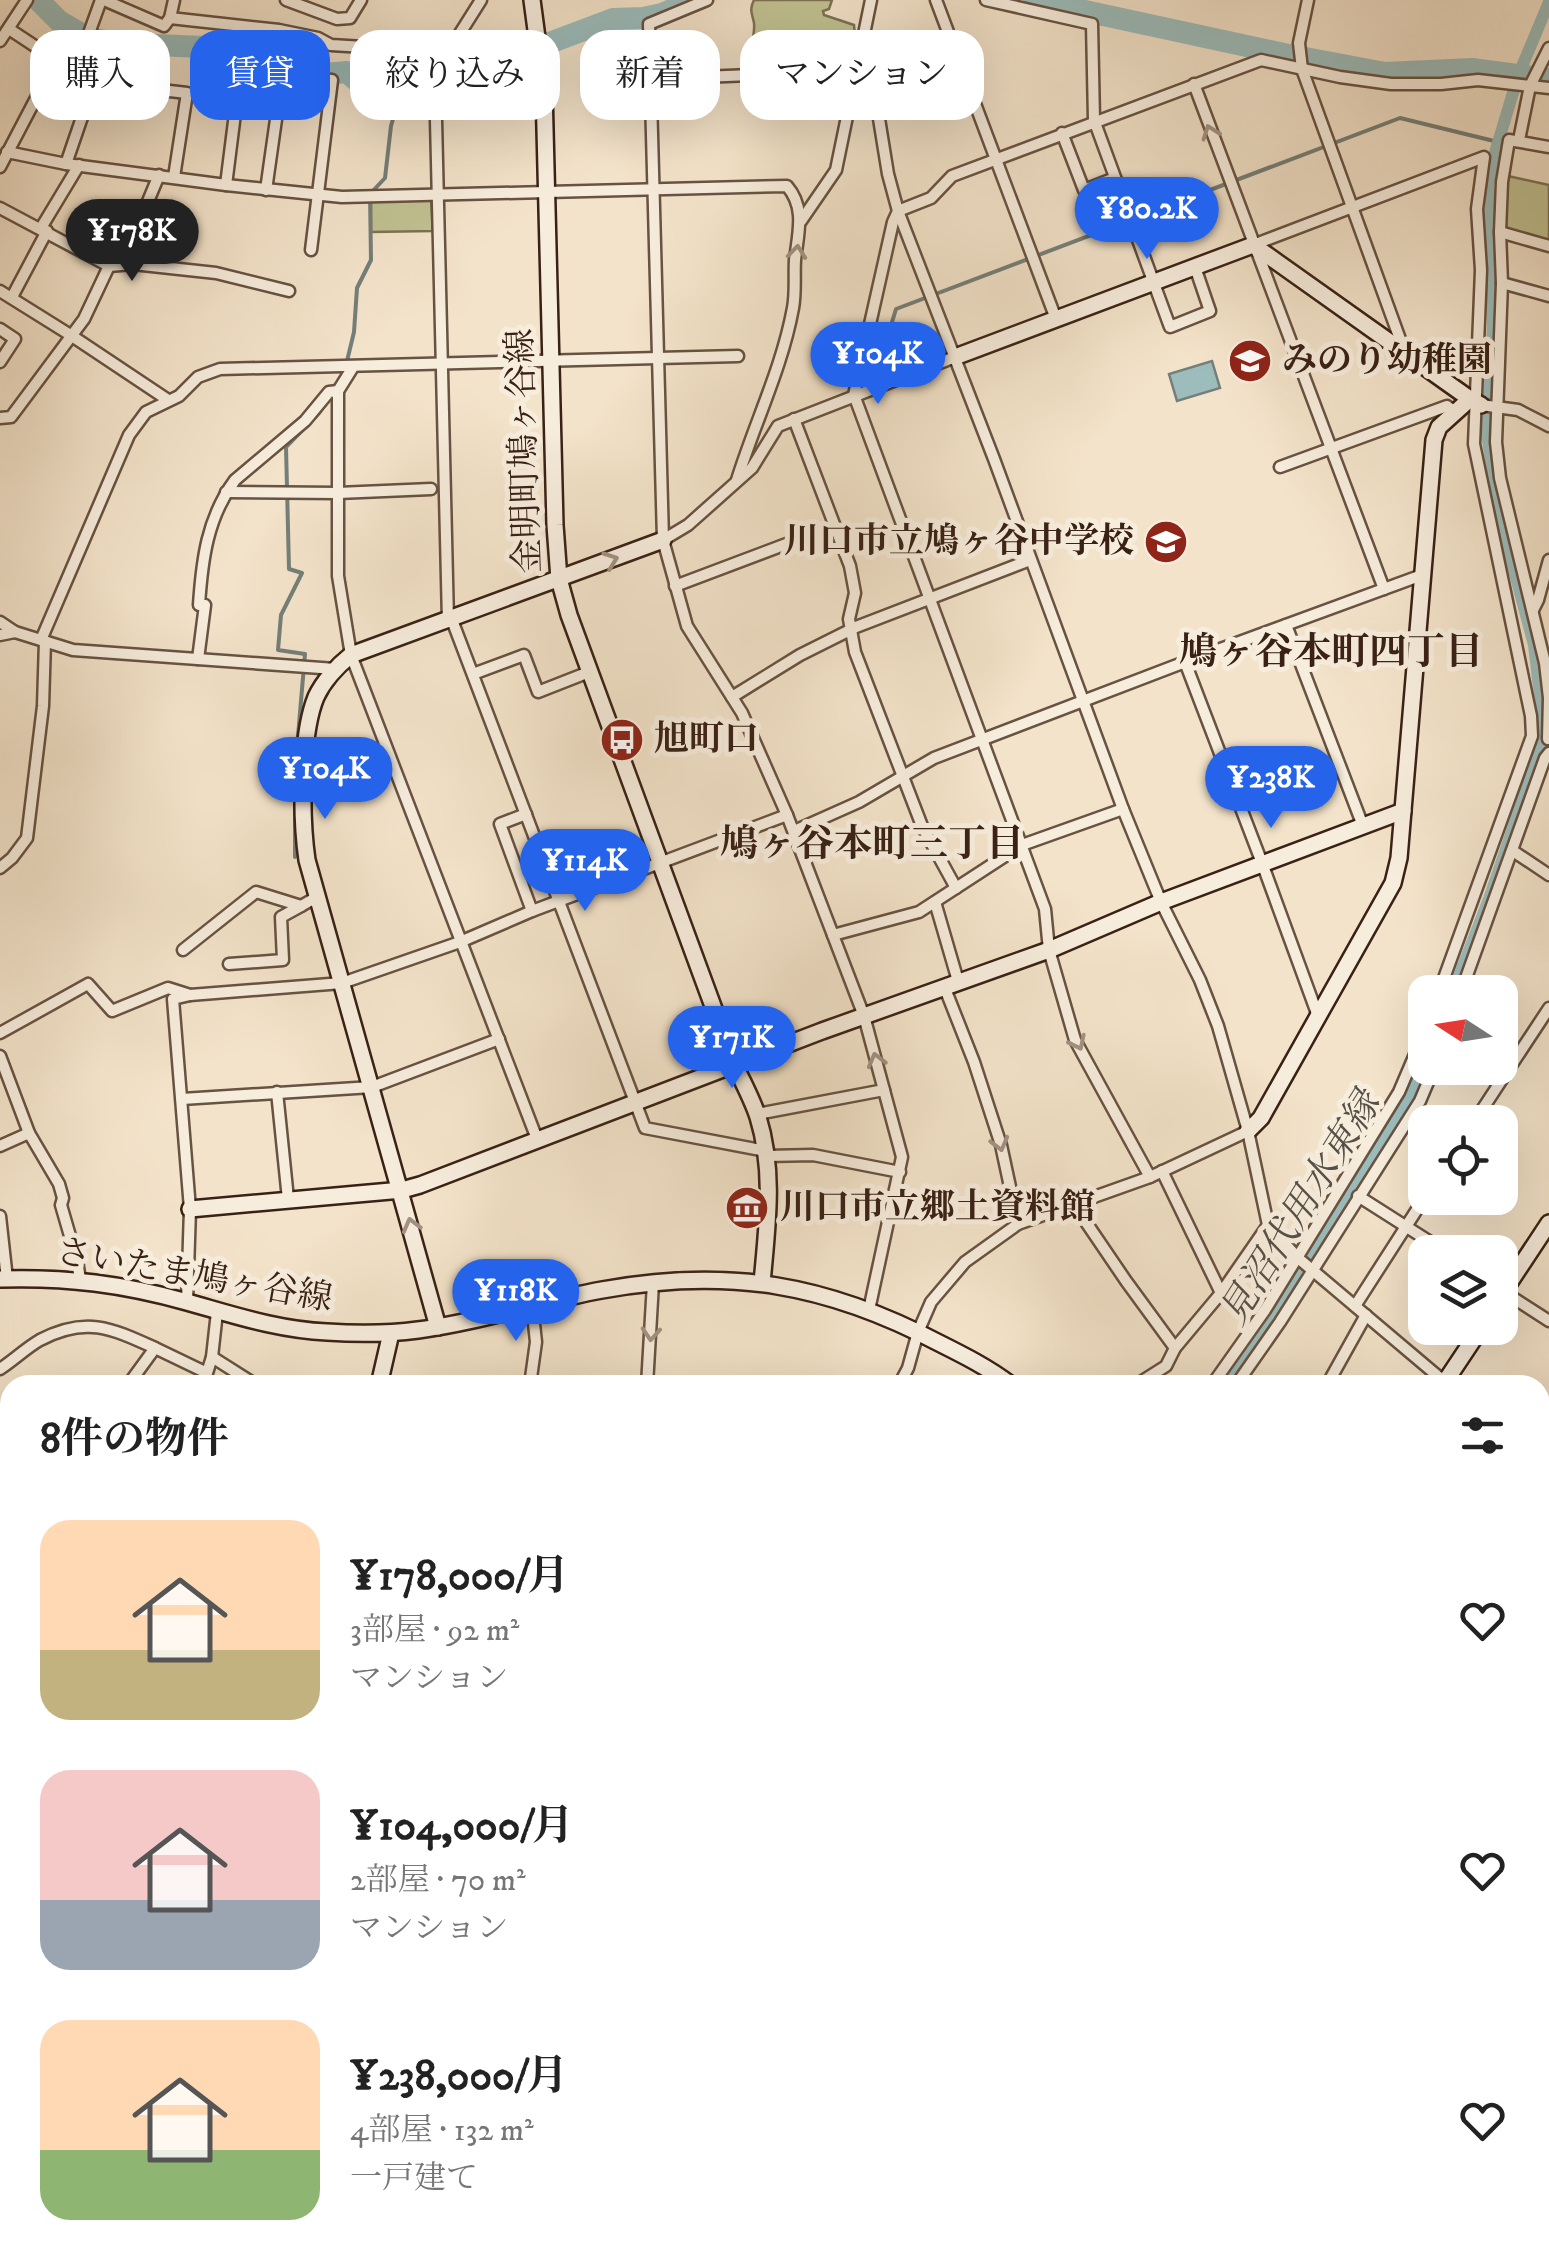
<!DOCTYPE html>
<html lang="ja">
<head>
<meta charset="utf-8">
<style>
  body { margin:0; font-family:"IM FELL DW Pica","Noto Serif JP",serif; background:#f6f6f6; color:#222; height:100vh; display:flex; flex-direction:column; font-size:38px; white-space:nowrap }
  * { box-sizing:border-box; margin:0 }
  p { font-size:32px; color:#767676 }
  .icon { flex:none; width:55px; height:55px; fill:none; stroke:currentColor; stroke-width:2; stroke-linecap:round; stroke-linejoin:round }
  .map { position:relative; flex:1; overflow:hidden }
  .details { position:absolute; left:0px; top:1375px; width:1550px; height:890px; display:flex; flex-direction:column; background:#fff; border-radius:30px 30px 0 0; box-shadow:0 10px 40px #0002 }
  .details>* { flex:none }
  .top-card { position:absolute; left:30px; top:30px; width:1000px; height:90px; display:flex; gap:20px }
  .needle { width:65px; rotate:282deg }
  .buttons { position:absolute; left:1408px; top:975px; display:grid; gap:20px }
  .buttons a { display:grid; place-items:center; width:110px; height:110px; border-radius:20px; background:#fff; box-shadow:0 10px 40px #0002; font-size:50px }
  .price { position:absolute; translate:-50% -85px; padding:0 22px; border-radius:35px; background:#2563eb; color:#fff; font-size:32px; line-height:65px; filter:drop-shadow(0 2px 5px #0008) }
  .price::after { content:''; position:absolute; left:50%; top:60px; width:30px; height:22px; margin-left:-15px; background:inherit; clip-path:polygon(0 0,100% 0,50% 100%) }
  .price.current { background:#222; color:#fff }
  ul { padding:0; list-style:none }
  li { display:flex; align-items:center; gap:30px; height:250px; padding:0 40px }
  li span { display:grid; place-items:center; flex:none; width:280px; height:200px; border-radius:30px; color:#555 }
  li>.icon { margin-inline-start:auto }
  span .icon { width:120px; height:120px; fill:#fffc; stroke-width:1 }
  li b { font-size:42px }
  h2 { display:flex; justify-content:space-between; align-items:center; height:120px; padding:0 40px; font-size:42px }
  .tag { padding:0 35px; border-radius:30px; background:#fff; box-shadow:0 10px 40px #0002; font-size:35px; line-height:90px }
  .tag.current { background:#2563eb; color:#fff }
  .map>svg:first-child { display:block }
</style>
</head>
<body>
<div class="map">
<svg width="1549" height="2265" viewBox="0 0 1549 2265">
  <rect width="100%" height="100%" fill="#f3e3ca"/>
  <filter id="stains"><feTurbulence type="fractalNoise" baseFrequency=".002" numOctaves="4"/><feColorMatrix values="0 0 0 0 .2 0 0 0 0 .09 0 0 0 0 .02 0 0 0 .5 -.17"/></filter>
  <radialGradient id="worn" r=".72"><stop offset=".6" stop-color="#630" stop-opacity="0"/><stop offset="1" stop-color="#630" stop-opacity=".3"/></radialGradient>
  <g fill="#c1c292" stroke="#7d7254" stroke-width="2.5">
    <path d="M 754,0 L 832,0 L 829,9 L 823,11 L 824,15 L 854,25 L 855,36 L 849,41 L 833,39 L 820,44 L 821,61 L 815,68 L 799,68 L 795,79 C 783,82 777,73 768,67 L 762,72 L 753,72 C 754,63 750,56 752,48 C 752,39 755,32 754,23 C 752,13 749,10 754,0 Z"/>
    <polygon points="1508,176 1549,185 1549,241 1506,229 1505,200"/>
    <polygon points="431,199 433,231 371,232 371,200"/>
    <polygon points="8,1641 10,1767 0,1769 0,1642"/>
  </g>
  <polygon fill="#9cbdbc" stroke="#747f79" stroke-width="2.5" points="1212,361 1220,388 1177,401 1169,374"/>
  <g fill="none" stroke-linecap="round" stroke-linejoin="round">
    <g stroke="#747f79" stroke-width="4">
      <polyline points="886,342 896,309 1400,118 1498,142"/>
      <polyline points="347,361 354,332 357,288 371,260 370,194 385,178 391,126 402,88"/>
      <polyline points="295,857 295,771 305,654 278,650 281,615 302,573 289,569 286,447 319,413 330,397"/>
    </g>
    <g stroke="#9cbdbc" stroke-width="12">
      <polyline points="1453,992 1489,899 1539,752 1541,705 1534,645 1499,514 1487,434 1493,326 1488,185 1494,156 1518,76 1549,2"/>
      <polyline points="1225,1385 1327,1233 1395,1122 1425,1064"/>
      <polyline points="0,1914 10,1913"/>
    </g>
    <g stroke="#9cbdbc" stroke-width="22">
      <polyline points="38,0 59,21 88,38 153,49 155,45 204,47 247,66 296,74 325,74 347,72 356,80 374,86 402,88 528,51 613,19 643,18 662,14 685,4"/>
      <polyline points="1034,0 1284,54 1385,73 1472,69 1549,79"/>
    </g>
    <polyline stroke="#cebca6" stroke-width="18" stroke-dasharray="18 9" stroke-linecap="butt" points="1275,2265 1284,2255"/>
    <g stroke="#685242" stroke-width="15">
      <g id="street">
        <polyline points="104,0 164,26 170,18 174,0"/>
        <polyline points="286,0 337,19 350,18 361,0"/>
        <polyline points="707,0 649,24 663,540 687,626 742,713 787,815 864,1016 902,1157 869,1310"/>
        <polyline points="936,0 1056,319"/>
        <polyline points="986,0 1092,24 1094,120 1170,327 1210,311 1195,267"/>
        <polyline points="1308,0 1299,43 1302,69 1405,353"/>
        <polyline points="170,18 279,30 318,38 331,45 381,48 453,44"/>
        <polyline points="9,29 56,60 83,50 101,0"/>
        <polyline points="0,41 27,0"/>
        <polyline points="651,79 851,71 874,88 888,174 898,211 994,459 1123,809 1161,902 1200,980 1218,1026 1248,1131 1268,1225 1298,1258 1446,1383"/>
        <polyline points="1194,84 1384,589"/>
        <polyline points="42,85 67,94 100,83 187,93 174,177"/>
        <polyline points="1062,133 1084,190 1115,178"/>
        <polyline points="1519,140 1530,86 1549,48"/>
        <path d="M 7,152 L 66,164 L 226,185 L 342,197 L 787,186 C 806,208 798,233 795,260 C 794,276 796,292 793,308 C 782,368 755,422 737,480"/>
        <polyline points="66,164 93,85"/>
        <polyline points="0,167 56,60"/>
        <polyline points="226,185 240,74 332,80 311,250"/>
        <polyline points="266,190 282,77"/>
        <polyline points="0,208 109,266 133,264 216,273 289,291"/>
        <polyline points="801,221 836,170 871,0"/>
        <polyline points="41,228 79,165"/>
        <polyline points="1500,232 1549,246"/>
        <polyline points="1253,245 1484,157 1477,209 1481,270 1474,444 1531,716 1532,736 1439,992"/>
        <polyline points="133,264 139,223 159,175"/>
        <polyline points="1502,283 1549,296"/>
        <polyline points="0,291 72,336 168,400"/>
        <polyline points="12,297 47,231"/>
        <polyline points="0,329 15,339 0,362"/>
        <polyline points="353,367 338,391 338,576 351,655 537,1139"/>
        <polyline points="1481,405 1518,410 1549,426"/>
        <polyline points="0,418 11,417 84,319 109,266"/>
        <polyline points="794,419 850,566 855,593 849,619 855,652 922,826 956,888"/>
        <polyline points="1280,467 1447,406 1454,411"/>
        <polyline points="226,492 338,493 431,489"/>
        <polyline points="663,540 688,525 752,468 778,426 955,357"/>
        <polyline points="675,586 834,526"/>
        <polyline points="1533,610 1538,600 1549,560"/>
        <polyline points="452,620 645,1128 766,1151"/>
        <polyline points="448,621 436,120 433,83 435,73 481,0"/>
        <polyline points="0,622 15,632 73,650 335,669"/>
        <polyline points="1286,625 1363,826"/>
        <polyline points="0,635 15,632"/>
        <polyline points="41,640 129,435 146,412 179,396 198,377 220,369 738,356"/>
        <path d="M 198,659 L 205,605 L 199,605 C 202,560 207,518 235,480 L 305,421 L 329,392 L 338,391"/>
        <polyline points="1185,662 1262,863 1318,1016"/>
        <polyline points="473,674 524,655 538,692 589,672"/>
        <polyline points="732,697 800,655 856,627 1030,560"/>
        <polyline points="1548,739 1549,698 1545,663 1500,478 1496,442 1502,283 1500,232 1502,182 1509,140 1549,147"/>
        <polyline points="526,814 500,824 532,911"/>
        <polyline points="794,831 859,802 934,758 1185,662 1422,575"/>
        <polyline points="1513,851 1549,875"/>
        <polyline points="0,868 12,858 27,838 43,706 45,641"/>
        <polyline points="935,902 958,981"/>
        <polyline points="833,935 919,912 1022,845 1123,809"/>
        <polyline points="183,950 256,892 301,906 317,897"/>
        <polyline points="229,964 283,960 281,917 301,906"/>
        <polyline points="944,986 974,1062 1001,1145 1018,1224"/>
        <polyline points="1461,992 1545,758 1549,753"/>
        <polyline points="190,995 342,983 460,942 532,911 787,815"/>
        <polyline points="0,1033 88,984 112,1011 168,988 190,995 173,999 190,1209 187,1302"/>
        <polyline points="0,1056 29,1133 59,1184 63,1198 61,1205 77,1260 80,1280"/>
        <polyline points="277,1092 288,1199"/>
        <polyline points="182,1099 372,1087 499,1039"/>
        <polyline points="757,1114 884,1090"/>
        <polyline points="1474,1122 1549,1008"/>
        <polyline points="0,1146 29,1133"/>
        <polyline points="767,1156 813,1155 900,1172"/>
        <polyline points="1162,1171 1221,1293"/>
        <polyline points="1150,1177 1075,1040 1049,950 1045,909 854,395 893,222 898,211 931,198 952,176 1261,60 1340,77 1391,84 1441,84 1478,80 1549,88"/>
        <polyline points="1358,1196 1446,1252"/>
        <polyline points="1073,1203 1126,1281 1175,1348"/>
        <polyline points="0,1216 7,1279"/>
        <polyline points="1501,1290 1549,1321"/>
        <polyline points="1355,1306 1425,1197"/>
        <polyline points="155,1348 207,1373 212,1357 217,1312"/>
        <polyline points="212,1357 256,1385"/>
        <path d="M 0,1369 C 14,1360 26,1348 40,1340 C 86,1316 111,1328 155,1348 L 128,1385"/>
        <polyline points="530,1385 536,1342 532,1305"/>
        <polyline points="647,1385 653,1283"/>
        <polyline points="899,1385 908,1368 918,1332 931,1302 965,1262 1018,1224 1150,1177 1248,1131"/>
        <polyline points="1136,1385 1166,1366 1175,1348 1221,1293 1268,1225"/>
        <polyline points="1212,1385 1265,1310 1399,1092 1425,1031"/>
        <polyline points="1236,1385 1280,1322 1420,1101 1434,1068"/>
        <polyline points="1327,1385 1366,1315"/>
        <polyline points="1540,1435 1549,1423"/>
        <polyline points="1540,1463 1549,1471"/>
        <polyline points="1540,1522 1549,1512"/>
        <polyline points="1540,1647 1549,1643"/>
        <polyline points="0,1882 10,1893"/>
        <polyline points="0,1902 10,1901"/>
        <polyline points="0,1924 10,1923"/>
        <polyline points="0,2063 10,2050"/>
        <polyline points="411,2255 412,2265"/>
        <polyline points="468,2255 468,2265"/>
        <polyline points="800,2255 850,2265"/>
        <polyline points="234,2261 269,2261 269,2265"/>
        <polyline points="178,2265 179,2255"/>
        <polyline points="603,2265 639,2255"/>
        <polyline points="755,2265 756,2255"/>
        <polyline points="1148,2265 1157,2255"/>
      </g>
    </g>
    <g stroke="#392115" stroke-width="20">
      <g id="secondary">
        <path d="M 532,0 L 544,90 L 555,525 L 559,579 L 569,615 L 735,1066 C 743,1082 752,1099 758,1117 C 775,1172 767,1226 762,1283"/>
        <polyline points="955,357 1253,245 1470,399"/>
        <polyline points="1248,1131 1261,1118 1393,883 1399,858 1434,440 1439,427 1470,399 1481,405"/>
        <polyline points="190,1209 402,1190 420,1185 822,1031 1049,950 1161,902 1403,811"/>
        <path d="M 0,1279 C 67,1277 123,1284 187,1302 C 234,1315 278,1330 327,1332 C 357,1334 388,1334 418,1330 C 480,1322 541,1301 602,1290 C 728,1267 827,1284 939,1343 C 963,1355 989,1368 1011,1385"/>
        <polyline points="1500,1297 1549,1223"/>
        <path d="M 438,1327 L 307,860 C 301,819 300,736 316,697 C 323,682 337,666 351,655 L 663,540"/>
        <polyline points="379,1385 391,1333"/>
        <polyline points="1443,1385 1481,1328"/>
        <polyline points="1540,1545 1549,1545"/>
        <polyline points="982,2255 989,2265"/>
        <polyline points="331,2265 331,2255"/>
        <polyline points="834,2265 836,2255"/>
        <polyline points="1017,2265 1026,2255"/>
      </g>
    </g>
    <g stroke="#392115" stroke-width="22">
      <g id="primary">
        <polyline points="1540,1916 1549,1904"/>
        <polyline points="1259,2265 1268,2255"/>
        <polyline points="1296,2265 1305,2255"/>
      </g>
    </g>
    <g stroke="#392115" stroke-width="25">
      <g id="highway">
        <polyline points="1540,1932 1549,1932"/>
        <polyline points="1540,1954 1549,1953"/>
        <polyline points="0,2087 10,2090"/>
        <polyline points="0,2103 10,2106"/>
      </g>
    </g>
    <use href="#street" stroke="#f7eddd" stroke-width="10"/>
    <use href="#secondary" stroke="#f7eddd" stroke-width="15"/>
    <use href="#primary" stroke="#f3e3ca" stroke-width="18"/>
    <use href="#highway" stroke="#f3e3ca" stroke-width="20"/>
  </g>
  <defs><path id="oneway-chevron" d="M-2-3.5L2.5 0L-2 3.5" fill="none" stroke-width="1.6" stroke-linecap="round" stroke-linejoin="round" transform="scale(2.5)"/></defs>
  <g stroke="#a29183">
    <use href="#oneway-chevron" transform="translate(1210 132) rotate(-110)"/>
    <use href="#oneway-chevron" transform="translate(797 252) rotate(-84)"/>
    <use href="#oneway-chevron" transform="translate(611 560) rotate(-20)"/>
    <use href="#oneway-chevron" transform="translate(1078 1043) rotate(64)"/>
    <use href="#oneway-chevron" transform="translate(876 1060) rotate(-105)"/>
    <use href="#oneway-chevron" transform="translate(1000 1144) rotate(75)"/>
    <use href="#oneway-chevron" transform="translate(411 1225) rotate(-105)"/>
    <use href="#oneway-chevron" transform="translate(651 1334) rotate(94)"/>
  </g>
  <defs>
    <g id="school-disc" transform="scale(2.25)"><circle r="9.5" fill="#8f2418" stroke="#f7eddd"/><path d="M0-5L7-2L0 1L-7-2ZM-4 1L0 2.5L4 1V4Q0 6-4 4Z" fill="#fff"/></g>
    <g id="bus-disc" transform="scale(2.25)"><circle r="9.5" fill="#8f2418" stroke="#f7eddd"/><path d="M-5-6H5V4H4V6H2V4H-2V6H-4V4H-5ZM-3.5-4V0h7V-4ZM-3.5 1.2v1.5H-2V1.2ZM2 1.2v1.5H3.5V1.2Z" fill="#fff"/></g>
    <g id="museum-disc" transform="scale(2.25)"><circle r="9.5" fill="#8f2418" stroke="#f7eddd"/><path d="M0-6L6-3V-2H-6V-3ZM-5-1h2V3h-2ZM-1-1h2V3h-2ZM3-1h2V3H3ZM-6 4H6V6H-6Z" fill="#fff"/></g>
  </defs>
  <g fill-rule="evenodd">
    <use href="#school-disc" x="1250" y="361"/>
    <use href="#school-disc" x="1166" y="542"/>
    <use href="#bus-disc" x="622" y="740"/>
    <use href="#museum-disc" x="747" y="1208"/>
  </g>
  <g text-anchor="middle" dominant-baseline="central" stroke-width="10" stroke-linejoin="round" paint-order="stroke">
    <g font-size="35" font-weight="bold" fill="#392115" stroke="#f7eddd" text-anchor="start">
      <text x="1282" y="361">みのり幼稚園</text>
      <text x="1134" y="542" text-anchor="end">川口市立鳩ヶ谷中学校</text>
      <text x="654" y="740">旭町口</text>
      <text x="780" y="1208">川口市立郷土資料館</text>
    </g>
    <g font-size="35" fill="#392115" stroke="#f7eddd">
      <text transform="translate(525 451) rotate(-92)">金明町鳩ヶ谷線</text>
      <text transform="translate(194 1276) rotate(10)">さいたま鳩ヶ谷線</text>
    </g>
    <g font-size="38" font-weight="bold" fill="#392115" stroke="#f7eddd">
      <text x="1331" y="653">鳩ヶ谷本町四丁目</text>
      <text x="872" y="845">鳩ヶ谷本町三丁目</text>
    </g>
    <g font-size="38" font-style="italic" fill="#575047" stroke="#f7eddd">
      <text transform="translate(1301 1209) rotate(-58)">見沼代用水東縁</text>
    </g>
  </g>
  <rect width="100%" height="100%" filter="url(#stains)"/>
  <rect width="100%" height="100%" fill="url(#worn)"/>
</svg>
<div class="buttons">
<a><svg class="needle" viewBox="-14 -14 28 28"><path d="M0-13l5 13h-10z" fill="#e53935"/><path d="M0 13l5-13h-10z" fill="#767676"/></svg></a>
<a><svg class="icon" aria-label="locate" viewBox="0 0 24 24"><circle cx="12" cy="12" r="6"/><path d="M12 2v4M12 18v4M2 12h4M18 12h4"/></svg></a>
<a><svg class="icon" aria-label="layers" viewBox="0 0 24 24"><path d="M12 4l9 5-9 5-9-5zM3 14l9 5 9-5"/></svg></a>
</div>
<b class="price" style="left:1147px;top:262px">¥80.2K</b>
<b class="price current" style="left:132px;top:284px">¥178K</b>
<b class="price" style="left:878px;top:407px">¥104K</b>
<b class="price" style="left:325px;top:822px">¥104K</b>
<b class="price" style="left:1271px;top:831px">¥238K</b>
<b class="price" style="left:585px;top:914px">¥114K</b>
<b class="price" style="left:732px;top:1091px">¥171K</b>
<b class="price" style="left:516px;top:1344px">¥118K</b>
<div class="top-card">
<a class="tag">購入</a>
<a class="tag current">賃貸</a>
<a class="tag">絞り込み</a>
<a class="tag">新着</a>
<a class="tag">マンション</a>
</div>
<section class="details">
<h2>8件の物件<svg class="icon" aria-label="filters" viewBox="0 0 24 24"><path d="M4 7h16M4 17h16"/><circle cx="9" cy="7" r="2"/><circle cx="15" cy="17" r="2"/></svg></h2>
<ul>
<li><span style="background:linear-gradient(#ffd9b3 65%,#c2b280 0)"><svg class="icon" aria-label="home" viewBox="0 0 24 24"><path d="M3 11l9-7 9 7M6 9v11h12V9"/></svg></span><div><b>¥178,000/月</b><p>3部屋 · 92 m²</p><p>マンション</p></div><svg class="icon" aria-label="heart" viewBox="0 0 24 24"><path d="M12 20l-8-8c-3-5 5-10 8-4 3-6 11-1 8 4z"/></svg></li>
<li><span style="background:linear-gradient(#f6c9c9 65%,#9aa5b1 0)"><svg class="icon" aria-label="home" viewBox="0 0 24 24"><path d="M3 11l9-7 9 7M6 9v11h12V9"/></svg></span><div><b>¥104,000/月</b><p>2部屋 · 70 m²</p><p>マンション</p></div><svg class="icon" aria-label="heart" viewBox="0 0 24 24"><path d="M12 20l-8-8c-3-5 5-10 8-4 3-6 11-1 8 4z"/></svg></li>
<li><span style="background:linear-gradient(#ffd9b3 65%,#8fb573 0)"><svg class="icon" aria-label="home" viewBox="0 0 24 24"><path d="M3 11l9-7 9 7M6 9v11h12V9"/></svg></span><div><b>¥238,000/月</b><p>4部屋 · 132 m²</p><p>一戸建て</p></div><svg class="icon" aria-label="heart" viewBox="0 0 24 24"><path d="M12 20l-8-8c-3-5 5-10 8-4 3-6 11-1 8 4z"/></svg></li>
</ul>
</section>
</div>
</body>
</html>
